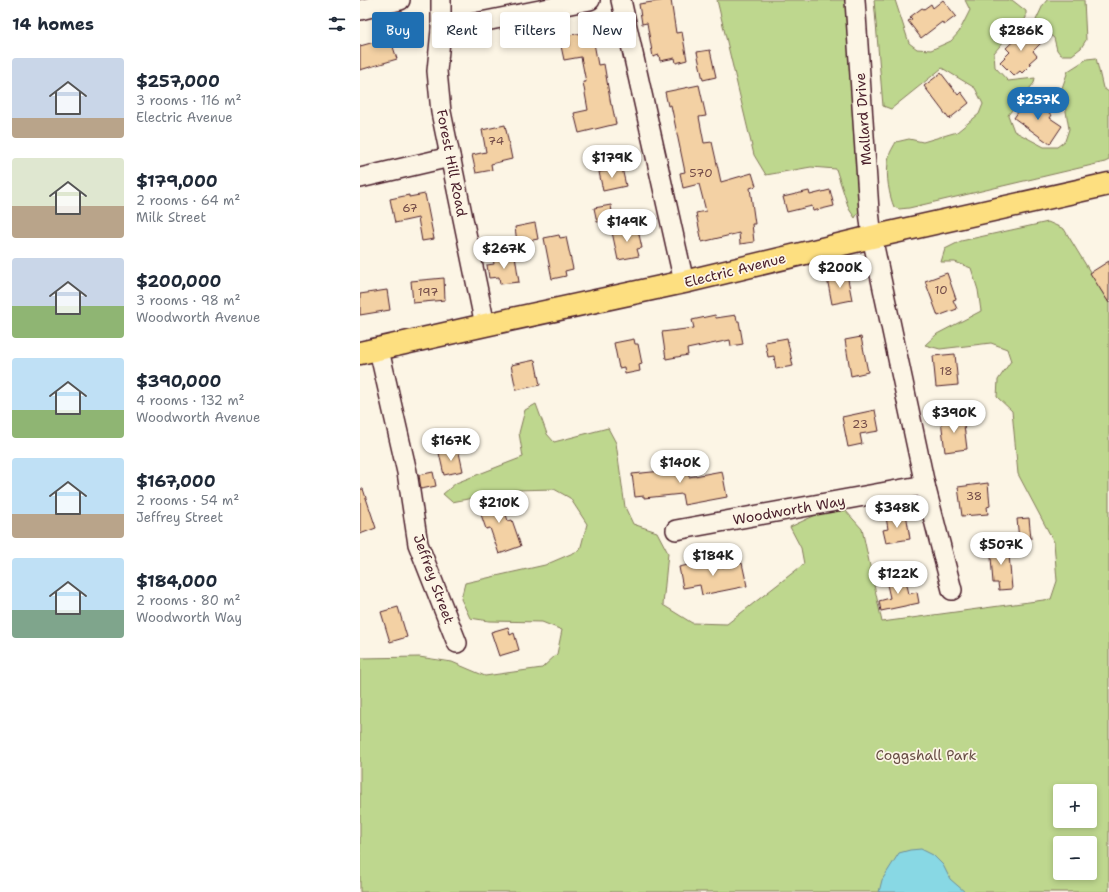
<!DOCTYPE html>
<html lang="en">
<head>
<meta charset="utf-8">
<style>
  body { margin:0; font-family:"Shantell Sans",sans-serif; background:#f2f2f3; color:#1f2937; height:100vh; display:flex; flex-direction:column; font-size:15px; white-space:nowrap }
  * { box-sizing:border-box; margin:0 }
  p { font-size:13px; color:#747a83 }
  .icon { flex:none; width:22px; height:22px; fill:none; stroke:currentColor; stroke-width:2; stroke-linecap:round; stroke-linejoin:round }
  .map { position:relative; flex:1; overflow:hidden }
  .side { display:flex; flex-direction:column; background:#fff; width:360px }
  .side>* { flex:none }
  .banner { position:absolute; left:12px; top:12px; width:380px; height:36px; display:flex; gap:8px }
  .buttons { position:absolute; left:693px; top:784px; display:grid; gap:8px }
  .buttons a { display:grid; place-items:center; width:44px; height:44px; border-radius:4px; background:#fff; box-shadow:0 2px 6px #0003; font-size:20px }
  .price { position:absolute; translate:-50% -34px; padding:0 9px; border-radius:14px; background:#fff; color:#222; font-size:13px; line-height:26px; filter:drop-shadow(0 1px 2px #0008) }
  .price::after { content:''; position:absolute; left:50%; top:24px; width:12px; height:9px; margin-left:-6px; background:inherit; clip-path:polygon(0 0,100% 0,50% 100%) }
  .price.current { background:#1f6fb2; color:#fff }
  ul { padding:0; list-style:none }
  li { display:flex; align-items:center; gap:12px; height:100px; padding:0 12px }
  li span { display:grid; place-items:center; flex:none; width:112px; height:80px; border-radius:4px; color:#555 }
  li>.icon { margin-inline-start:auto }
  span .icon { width:48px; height:48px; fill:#fffc; stroke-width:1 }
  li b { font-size:17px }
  h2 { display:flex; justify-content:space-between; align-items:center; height:48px; padding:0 12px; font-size:17px }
  .pill { padding:0 14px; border-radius:4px; background:#fff; box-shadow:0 2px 6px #0003; font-size:14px; line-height:36px }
  .pill.current { background:#1f6fb2; color:#fff }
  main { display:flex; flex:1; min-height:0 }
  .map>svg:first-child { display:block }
</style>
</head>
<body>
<main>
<section class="side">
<h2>14 homes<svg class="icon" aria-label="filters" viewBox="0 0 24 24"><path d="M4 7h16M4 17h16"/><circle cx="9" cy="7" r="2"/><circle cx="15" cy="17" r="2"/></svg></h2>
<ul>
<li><span style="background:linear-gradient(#c9d6e8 75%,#b9a48a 0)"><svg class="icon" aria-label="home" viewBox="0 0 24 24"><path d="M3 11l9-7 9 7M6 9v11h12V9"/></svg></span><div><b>$257,000</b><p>3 rooms · 116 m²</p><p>Electric Avenue</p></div></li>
<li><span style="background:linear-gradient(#dfe7d0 60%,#b9a48a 0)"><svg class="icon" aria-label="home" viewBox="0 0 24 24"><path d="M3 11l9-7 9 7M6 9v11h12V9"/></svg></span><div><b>$179,000</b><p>2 rooms · 64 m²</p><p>Milk Street</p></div></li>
<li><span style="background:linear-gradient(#c9d6e8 60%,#8fb573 0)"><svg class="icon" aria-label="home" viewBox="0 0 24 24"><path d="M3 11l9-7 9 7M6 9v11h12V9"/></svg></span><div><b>$200,000</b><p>3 rooms · 98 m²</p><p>Woodworth Avenue</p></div></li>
<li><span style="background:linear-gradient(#bfe0f5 65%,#8fb573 0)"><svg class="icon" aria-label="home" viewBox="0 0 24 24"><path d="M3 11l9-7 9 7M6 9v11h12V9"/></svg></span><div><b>$390,000</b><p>4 rooms · 132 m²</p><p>Woodworth Avenue</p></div></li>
<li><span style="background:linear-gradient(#bfe0f5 70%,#b9a48a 0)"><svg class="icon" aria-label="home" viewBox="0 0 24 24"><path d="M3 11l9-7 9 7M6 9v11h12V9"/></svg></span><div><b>$167,000</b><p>2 rooms · 54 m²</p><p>Jeffrey Street</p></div></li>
<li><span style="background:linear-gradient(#bfe0f5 65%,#7fa58c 0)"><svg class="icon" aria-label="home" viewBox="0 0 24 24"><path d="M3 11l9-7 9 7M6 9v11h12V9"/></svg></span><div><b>$184,000</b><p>2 rooms · 80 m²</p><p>Woodworth Way</p></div></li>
</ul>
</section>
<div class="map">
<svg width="749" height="892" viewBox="0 0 749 892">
  <rect width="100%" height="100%" fill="#fcf5e5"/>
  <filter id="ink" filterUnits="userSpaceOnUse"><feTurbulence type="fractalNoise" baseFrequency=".025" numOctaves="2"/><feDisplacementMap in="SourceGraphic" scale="8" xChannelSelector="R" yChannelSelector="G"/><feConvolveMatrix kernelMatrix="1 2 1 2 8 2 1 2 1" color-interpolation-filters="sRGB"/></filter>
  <g filter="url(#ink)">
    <g fill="#bed78e" stroke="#847b5c" fill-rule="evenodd">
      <polygon points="357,0 485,0 499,211 495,218 489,209 476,169 451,167 406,175 394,155"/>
      <path d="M 514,0 L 535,0 L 549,43 L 557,49 L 571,50 L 591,41 L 599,32 L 610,10 L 605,0 L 652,0 L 666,11 L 666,18 L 654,29 L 634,53 L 635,67 L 648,81 L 675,78 L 674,83 L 648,115 L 654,131 L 684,147 L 697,147 L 705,141 L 709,129 L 702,88 L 708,71 L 727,59 L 736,58 L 743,88 L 749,92 L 749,160 L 745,162 L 549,208 L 539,209 L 534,207 C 529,195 526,176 528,163 C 528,155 532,149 536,142 L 549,139 L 563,142 L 597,132 L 619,114 L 623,104 L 615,88 L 582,68 L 531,109 L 523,106 Z"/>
      <polygon points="687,0 724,0 726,40 721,48 712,55 701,55 697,50 694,38 682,28 676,20 683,5"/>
      <path d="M 688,222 L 704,229 L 749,303 L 749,892 L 0,892 L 0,658 L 59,657 L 92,662 L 125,676 L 182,668 L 197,654 L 202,630 L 182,622 L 129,621 L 110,618 L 101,599 L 105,583 L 185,565 L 220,550 L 227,524 L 210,498 L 194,489 L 155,490 L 92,502 L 83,494 L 96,483 L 163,457 L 159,433 L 165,410 L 176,404 L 187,434 L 194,442 L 248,428 L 256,443 L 265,507 L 273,524 L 297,532 L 308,553 L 303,605 L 332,623 L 367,624 L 444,564 L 441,548 L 430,527 L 458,514 L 485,510 L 502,529 L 522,622 L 691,599 L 697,581 L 694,542 L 658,474 L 652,411 L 637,397 L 638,380 L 651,361 L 647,349 L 631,343 L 580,349 L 565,345 L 577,334 L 621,311 L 618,290 L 611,268 L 595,262 L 581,262 L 585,249 L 601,241 ZM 700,791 L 730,791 L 730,821 L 700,821 ZM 700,843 L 730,843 L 730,873 L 700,873 Z"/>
    </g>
    <polygon fill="#88d8e4" stroke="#6f8e9a" points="561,849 573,855 583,865 590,879 605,892 519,892 522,880 539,853 550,850"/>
    <g fill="#f3d1a4" stroke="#4a1f2b">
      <polygon points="306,0 311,0 316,33 322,32 327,60 316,63 315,58 300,61 299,55 293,57 287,23 282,24 279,4"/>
      <polygon points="583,0 596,16 584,25 582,22 561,38 548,21 552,19 550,17 562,8 564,9 571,4 573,8"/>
      <polygon points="40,26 45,44 33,47 37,59 0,70 0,46 29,38 26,30"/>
      <polygon points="668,27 682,42 673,51 677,56 669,63 671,64 662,73 660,71 654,76 640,62 650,52 646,48"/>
      <polygon points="232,32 238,65 244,64 251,105 252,105 256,124 219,133 214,113 228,110 223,82 226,82 221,57 204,60 201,46 210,45 209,35"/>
      <polygon points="350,50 356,77 343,80 337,52"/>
      <polygon points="581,73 598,95 601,92 609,103 589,119 564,86"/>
      <polygon points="339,85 346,116 339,117 344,143 352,142 361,182 392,173 396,186 390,188 395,224 392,224 394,242 380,244 379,233 342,242 336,213 346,211 339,184 323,188 320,173 325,172 311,105 308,106 305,92"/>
      <polygon points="667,99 674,103 676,101 687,109 686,111 692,115 690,118 702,126 690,144 654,118"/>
      <polygon points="145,125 152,159 131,164 132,170 116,173 112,155 126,152 122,130"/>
      <polygon points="262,168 266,186 243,191 239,172"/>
      <polygon points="470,190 474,206 453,211 452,206 427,212 423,197 449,191 450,195"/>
      <polygon points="65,194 74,239 62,241 58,218 35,223 30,199 49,195 49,197"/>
      <polygon points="251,205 253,220 237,222 234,208"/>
      <polygon points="175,223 178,239 157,243 155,227"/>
      <polygon points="274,228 275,231 278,230 282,248 277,249 279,256 258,260 252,232"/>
      <polygon points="199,235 200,238 206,237 213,269 205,271 206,276 192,279 184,238"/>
      <polygon points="155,256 159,282 140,284 139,277 129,278 127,265 134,264 133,259"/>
      <polygon points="749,261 749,303 730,273"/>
      <polygon points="587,273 596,299 593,300 597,309 578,316 565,281"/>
      <polygon points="487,274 492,300 472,304 467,278"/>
      <polygon points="84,278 85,300 53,303 51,281"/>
      <polygon points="27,290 30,310 0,315 0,294"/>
      <polygon points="355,315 356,318 376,315 377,321 379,321 383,344 371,346 370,340 327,349 328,355 306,359 302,332 334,328 332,320"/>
      <polygon points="501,337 508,372 491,376 485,340"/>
      <polygon points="427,338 433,366 416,369 414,356 408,357 405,342"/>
      <polygon points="274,339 275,344 278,344 282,364 279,365 280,371 265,374 264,367 259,368 254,343"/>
      <polygon points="595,354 598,385 576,387 573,356"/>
      <polygon points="175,360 180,385 156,390 151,365"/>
      <polygon points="515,410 519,431 500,434 502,444 488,447 482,417"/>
      <polygon points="603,417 607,449 585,452 581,420"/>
      <polygon points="98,448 103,471 84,475 79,453"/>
      <polygon points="328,458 329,477 362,471 367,497 324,505 322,494 284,498 284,496 275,497 272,474 312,470 311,459"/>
      <polygon points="73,472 76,486 61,489 59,475"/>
      <polygon points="628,483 630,506 627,507 628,514 602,516 598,487"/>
      <polygon points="0,489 3,489 16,528 0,534"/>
      <polygon points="140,495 148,521 152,520 161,546 139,554 130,528 126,529 117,503"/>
      <polygon points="546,513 550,539 526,543 523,530 528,529 526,517"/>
      <polygon points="669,518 671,539 659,540 657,519"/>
      <polygon points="648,543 652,589 639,590 638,583 633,583 630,544"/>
      <polygon points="351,560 353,569 382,563 387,586 342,595 340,585 323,588 319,567"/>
      <polygon points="545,576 549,594 557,592 559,603 521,611 519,601 530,598 526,580"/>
      <polygon points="38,607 47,637 30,642 21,612"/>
      <polygon points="148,627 150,635 154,633 159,650 139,656 131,632"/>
    </g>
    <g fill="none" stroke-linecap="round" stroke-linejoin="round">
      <g stroke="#4a1f2b" stroke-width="22">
        <g id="minor">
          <polyline points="81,0 81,30 77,71 81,112 125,325"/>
          <polyline points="261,0 324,282"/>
          <polyline points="495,0 509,211 512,237 565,485 592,590"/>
          <polyline points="0,10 40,0"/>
          <polyline points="81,30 230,0"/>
          <polyline points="0,178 90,157"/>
          <polyline points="19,350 47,472 58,544 97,643"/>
          <polyline points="316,530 565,485"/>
        </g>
      </g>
      <g stroke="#4a1f2b" stroke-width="25">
        <polyline id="major" points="0,353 125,325 324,282 512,237 749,184"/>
      </g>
      <use href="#minor" stroke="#fcf5e5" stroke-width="19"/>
      <use href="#major" stroke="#fddf80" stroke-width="22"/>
    </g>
  </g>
  <g text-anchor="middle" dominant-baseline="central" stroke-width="3.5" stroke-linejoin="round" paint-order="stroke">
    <g font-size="12" fill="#744c49">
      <text x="136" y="141">74</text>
      <text x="341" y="173">570</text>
      <text x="50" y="208">67</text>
      <text x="581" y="290">10</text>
      <text x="68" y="292">197</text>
      <text x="586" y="371">18</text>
      <text x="500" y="424">23</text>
      <text x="614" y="496">38</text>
    </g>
    <g font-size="14" fill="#4a1f2b" stroke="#fcf5e5">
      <text transform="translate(503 119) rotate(-94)">Mallard Drive</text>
      <text transform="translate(92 163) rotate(79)">Forest Hill Road</text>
      <text transform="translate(375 270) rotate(-14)">Electric Avenue</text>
      <text transform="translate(429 510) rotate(-10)">Woodworth Way</text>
      <text transform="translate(74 579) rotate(70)">Jeffrey Street</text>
    </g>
    <g font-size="14" fill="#674d44" stroke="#fcf5e5">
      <text x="566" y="755">Coggshall Park</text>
    </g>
  </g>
</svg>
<div class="buttons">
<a>+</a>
<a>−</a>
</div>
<b class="price" style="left:661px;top:52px">$286K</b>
<b class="price current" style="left:678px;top:121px">$257K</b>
<b class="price" style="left:252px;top:179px">$179K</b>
<b class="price" style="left:267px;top:243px">$149K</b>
<b class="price" style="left:144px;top:270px">$267K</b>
<b class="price" style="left:480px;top:289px">$200K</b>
<b class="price" style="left:594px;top:434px">$390K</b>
<b class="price" style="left:91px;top:462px">$167K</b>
<b class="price" style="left:320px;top:484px">$140K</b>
<b class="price" style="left:139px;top:524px">$210K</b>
<b class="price" style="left:537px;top:529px">$348K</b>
<b class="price" style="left:641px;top:566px">$507K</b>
<b class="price" style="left:353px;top:577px">$184K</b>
<b class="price" style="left:538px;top:595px">$122K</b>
<div class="banner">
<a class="pill current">Buy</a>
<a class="pill">Rent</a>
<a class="pill">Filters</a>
<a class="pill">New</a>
</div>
</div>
</main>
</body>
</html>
